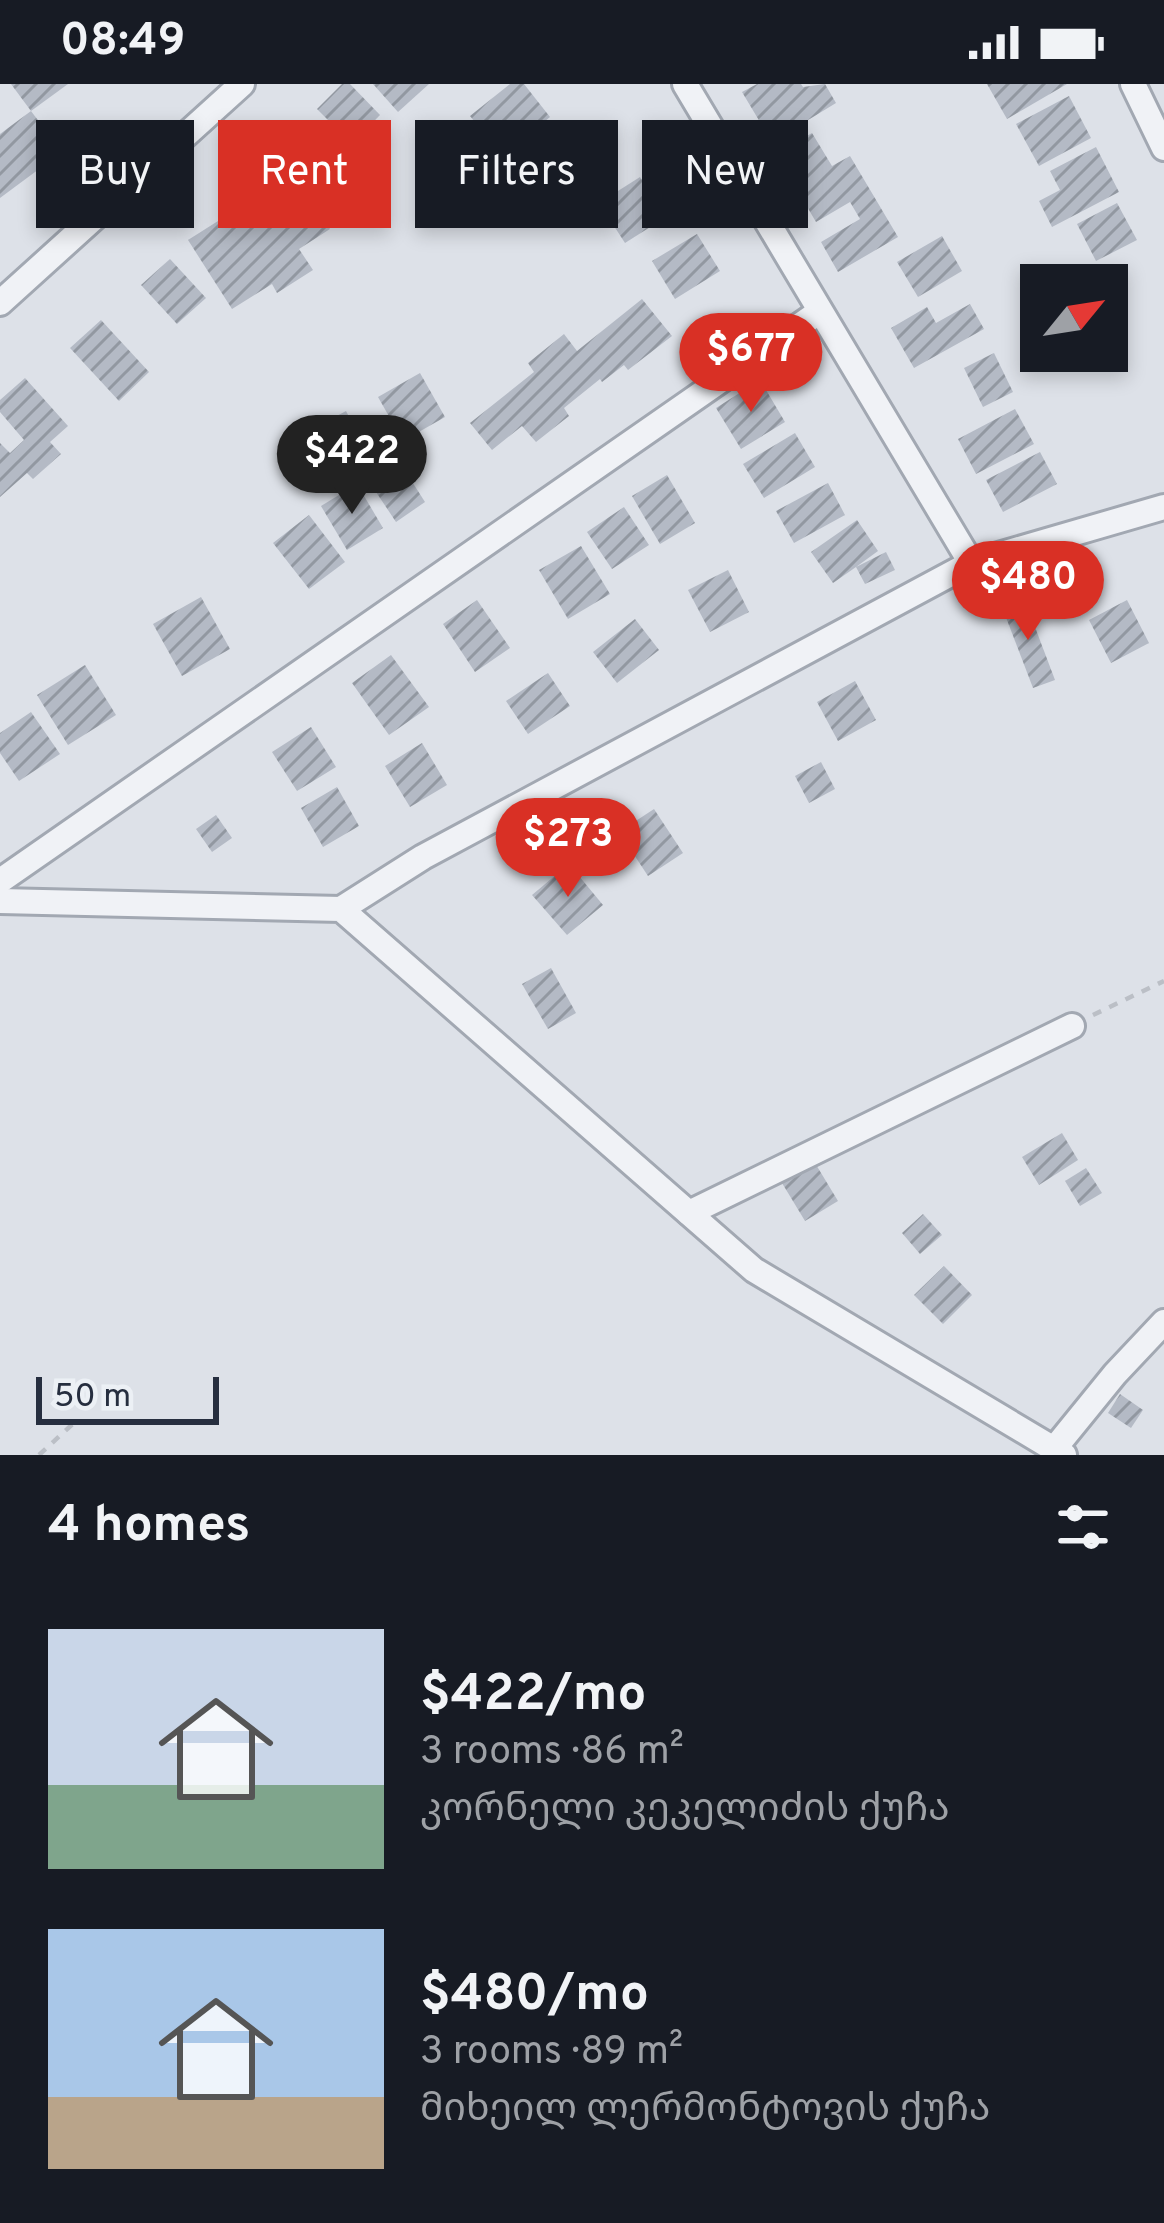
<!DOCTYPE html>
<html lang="en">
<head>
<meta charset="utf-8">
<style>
  body { margin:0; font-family:Overpass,"Noto Sans Georgian",sans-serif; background:#20242c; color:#f1f3f6; height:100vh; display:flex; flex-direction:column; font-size:45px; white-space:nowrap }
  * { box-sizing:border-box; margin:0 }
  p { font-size:39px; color:#9ea1a6 }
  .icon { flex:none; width:66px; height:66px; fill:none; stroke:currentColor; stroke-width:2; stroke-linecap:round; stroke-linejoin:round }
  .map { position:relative; height:1371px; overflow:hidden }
  .panel { display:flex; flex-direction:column; background:#171b24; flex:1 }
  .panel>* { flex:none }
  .guide { position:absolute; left:36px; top:36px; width:1092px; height:108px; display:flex; gap:24px }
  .needle { width:78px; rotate:60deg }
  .controls { position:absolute; left:1020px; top:180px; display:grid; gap:24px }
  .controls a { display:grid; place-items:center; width:108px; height:108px; border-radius:0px; background:#171b24; box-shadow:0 6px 18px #0003; font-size:60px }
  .scale { position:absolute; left:36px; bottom:30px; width:183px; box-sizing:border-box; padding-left:12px; border:6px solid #262e3f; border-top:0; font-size:33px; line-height:42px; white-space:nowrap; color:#262e3f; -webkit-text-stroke:9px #ecf0f5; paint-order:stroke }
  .price { position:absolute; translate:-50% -102px; padding:0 27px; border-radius:42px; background:#d93025; color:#fff; font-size:39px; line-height:78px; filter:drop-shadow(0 3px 6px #0008) }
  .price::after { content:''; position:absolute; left:50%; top:72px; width:36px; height:27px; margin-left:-18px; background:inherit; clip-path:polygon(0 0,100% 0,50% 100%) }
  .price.on { background:#222; color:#fff }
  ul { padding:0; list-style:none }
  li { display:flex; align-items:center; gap:36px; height:300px; padding:0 48px }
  li span { display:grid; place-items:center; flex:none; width:336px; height:240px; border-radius:0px; color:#555 }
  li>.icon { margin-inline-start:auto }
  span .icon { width:144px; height:144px; fill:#fffc; stroke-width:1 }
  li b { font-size:51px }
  h2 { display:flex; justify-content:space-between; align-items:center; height:144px; padding:0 48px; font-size:51px }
  .chip { padding:0 42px; border-radius:0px; background:#171b24; box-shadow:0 6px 18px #0003; font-size:42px; line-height:108px }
  .chip.on { background:#d93025; color:#fff }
  .status { display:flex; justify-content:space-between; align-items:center; height:84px; padding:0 60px; background:#171b24; direction:ltr }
  .status svg { height:33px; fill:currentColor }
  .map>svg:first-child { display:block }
</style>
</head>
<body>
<div class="status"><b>08:49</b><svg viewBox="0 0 49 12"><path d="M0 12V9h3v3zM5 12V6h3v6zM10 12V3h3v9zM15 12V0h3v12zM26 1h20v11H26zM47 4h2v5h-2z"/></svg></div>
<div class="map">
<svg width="1164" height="1371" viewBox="0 0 1164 1371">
  <defs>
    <pattern id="building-hatch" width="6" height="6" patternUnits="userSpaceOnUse" patternTransform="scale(3)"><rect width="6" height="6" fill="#b4bac5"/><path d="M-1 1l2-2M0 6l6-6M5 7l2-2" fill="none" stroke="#9298a1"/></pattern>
  </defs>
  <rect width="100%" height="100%" fill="#dde1e8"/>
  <g fill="url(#building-hatch)">
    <polygon points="11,0 68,0 31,27"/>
    <polygon points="342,0 350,0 380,31 352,60 317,25"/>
    <polygon points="373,0 429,0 398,28"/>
    <polygon points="510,0 524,0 550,33 502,72 470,32"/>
    <polygon points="757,0 801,0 803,3 825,0 836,19 772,58 742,8"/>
    <polygon points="987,0 1067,0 1007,35"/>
    <polygon points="1069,12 1091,54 1039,82 1016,40"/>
    <polygon points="31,27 62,68 0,114 0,50"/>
    <polygon points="812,49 832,82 850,72 898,153 838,188 821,158 860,135 850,118 816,138 776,70"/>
    <polygon points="578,52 601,80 563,112 540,85"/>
    <polygon points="322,57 359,98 331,124 294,83"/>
    <polygon points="1096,63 1119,108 1052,143 1039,117 1060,106 1050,87"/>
    <polygon points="286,75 330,145 299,165 313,186 277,209 272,200 232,225 188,156 264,108 255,94"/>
    <polygon points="640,93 666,133 625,159 599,119"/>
    <polygon points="1117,119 1137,156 1096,177 1077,140"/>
    <polygon points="697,150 720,187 675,215 652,177"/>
    <polygon points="942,152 962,187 918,213 897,178"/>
    <polygon points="170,175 206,214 177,240 141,201"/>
    <polygon points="642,215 672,252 628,286 624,281 602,298 600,295 564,324 569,332 536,358 522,342 492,366 470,339 534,288 528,279 564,250 577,267"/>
    <polygon points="970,220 984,245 914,284 891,244 927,223 936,239"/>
    <polygon points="101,236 149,288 119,317 70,264"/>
    <polygon points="994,269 1013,308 983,323 964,284"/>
    <polygon points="420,289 445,333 403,357 378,313"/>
    <polygon points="25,294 68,342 50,358 61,370 33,395 27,389 0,413 0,359 10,369 24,356 0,328 0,316"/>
    <polygon points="760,296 785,338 741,365 716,324"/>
    <polygon points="1015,325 1034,360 976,390 958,355"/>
    <polygon points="346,327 365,363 384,353 398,380 368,396 355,371 340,379 320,341"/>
    <polygon points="795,349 815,383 764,414 743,380"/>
    <polygon points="1040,368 1057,400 1003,428 986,396"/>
    <polygon points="402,382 425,418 396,438 372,402"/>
    <polygon points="667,391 695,439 660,460 632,412"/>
    <polygon points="828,399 845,431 794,459 776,427"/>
    <polygon points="357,400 383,444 347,466 321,422"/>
    <polygon points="624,423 649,461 612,485 587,448"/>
    <polygon points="309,431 345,478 309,505 273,459"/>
    <polygon points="857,436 878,467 856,483 886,468 895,486 865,500 856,483 833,499 811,468"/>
    <polygon points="581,462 610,510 568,535 539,486"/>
    <polygon points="728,486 749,528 710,548 688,506"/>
    <polygon points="201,513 230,565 182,592 153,540"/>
    <polygon points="1024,514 1055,596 1033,604 1002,523"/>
    <polygon points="477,516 510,564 475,588 443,540"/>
    <polygon points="1127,516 1149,559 1111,579 1089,536"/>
    <polygon points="635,535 659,566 617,599 593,568"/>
    <polygon points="391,571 429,623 389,651 352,599"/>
    <polygon points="85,581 116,631 68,661 37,611"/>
    <polygon points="548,589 570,622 528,650 506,617"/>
    <polygon points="855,597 876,636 838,657 817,618"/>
    <polygon points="31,628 60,670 19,697 0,669 0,649"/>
    <polygon points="311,643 336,683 297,707 272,668"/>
    <polygon points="422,659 447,701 410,723 385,682"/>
    <polygon points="821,678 835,705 809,719 795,692"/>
    <polygon points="337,703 359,742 323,763 301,724"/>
    <polygon points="654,725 683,769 648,792 619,748"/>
    <polygon points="216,731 232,754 212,768 196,745"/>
    <polygon points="569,780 603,821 567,851 532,811"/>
    <polygon points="551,884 576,929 548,945 522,900"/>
    <polygon points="1062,1049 1078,1076 1039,1101 1022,1073"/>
    <polygon points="815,1079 838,1117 805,1137 782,1099"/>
    <polygon points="1086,1084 1102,1109 1080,1122 1065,1097"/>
    <polygon points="923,1130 942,1151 920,1170 902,1149"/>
    <polygon points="944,1182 972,1211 943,1240 914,1211"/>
    <polygon points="1120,1310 1143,1326 1131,1344 1108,1329"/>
  </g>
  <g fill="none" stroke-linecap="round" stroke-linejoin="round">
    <g stroke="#a2a8b2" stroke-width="30">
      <g id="minor">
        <polyline points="685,0 971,479"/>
        <polyline points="1133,0 1164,64"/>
        <polyline points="0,219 242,0"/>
        <polyline points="0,797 819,228"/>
        <polyline points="0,817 341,825 754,1186 1064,1371"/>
        <polyline points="341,825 423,773 971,479 1164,423"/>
        <polyline points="689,1129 1072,942"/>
        <polyline points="1054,1365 1115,1290 1164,1238"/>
      </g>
    </g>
    <g stroke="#bbbfc6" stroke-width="4.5" stroke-dasharray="9 9" stroke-linecap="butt">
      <polyline points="1093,931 1164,897"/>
      <polyline points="39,1371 77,1336"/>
    </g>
    <use href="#minor" stroke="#f0f2f6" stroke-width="24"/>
  </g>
</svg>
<div class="controls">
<a><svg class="needle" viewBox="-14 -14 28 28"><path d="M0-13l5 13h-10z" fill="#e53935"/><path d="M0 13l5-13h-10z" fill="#9ea1a6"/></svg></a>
</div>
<div class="scale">50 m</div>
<b class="price" style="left:751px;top:331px">$677</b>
<b class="price on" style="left:352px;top:433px">$422</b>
<b class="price" style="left:1028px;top:559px">$480</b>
<b class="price" style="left:568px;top:816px">$273</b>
<div class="guide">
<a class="chip">Buy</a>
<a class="chip on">Rent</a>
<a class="chip">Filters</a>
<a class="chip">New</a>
</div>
</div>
<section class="panel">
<h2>4 homes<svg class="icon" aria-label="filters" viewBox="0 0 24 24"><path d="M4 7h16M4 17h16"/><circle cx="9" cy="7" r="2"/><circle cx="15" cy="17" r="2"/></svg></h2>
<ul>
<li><span style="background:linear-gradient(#c9d6e8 65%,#7fa58c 0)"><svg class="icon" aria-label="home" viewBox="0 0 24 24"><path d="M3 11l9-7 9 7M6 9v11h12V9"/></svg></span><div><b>$422/mo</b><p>3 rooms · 86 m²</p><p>კორნელი კეკელიძის ქუჩა</p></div></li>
<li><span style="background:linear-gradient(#a9c7e8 70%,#b9a48a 0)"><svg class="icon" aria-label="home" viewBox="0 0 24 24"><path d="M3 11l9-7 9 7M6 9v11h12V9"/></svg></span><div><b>$480/mo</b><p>3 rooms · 89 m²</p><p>მიხეილ ლერმონტოვის ქუჩა</p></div></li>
</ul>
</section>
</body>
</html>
